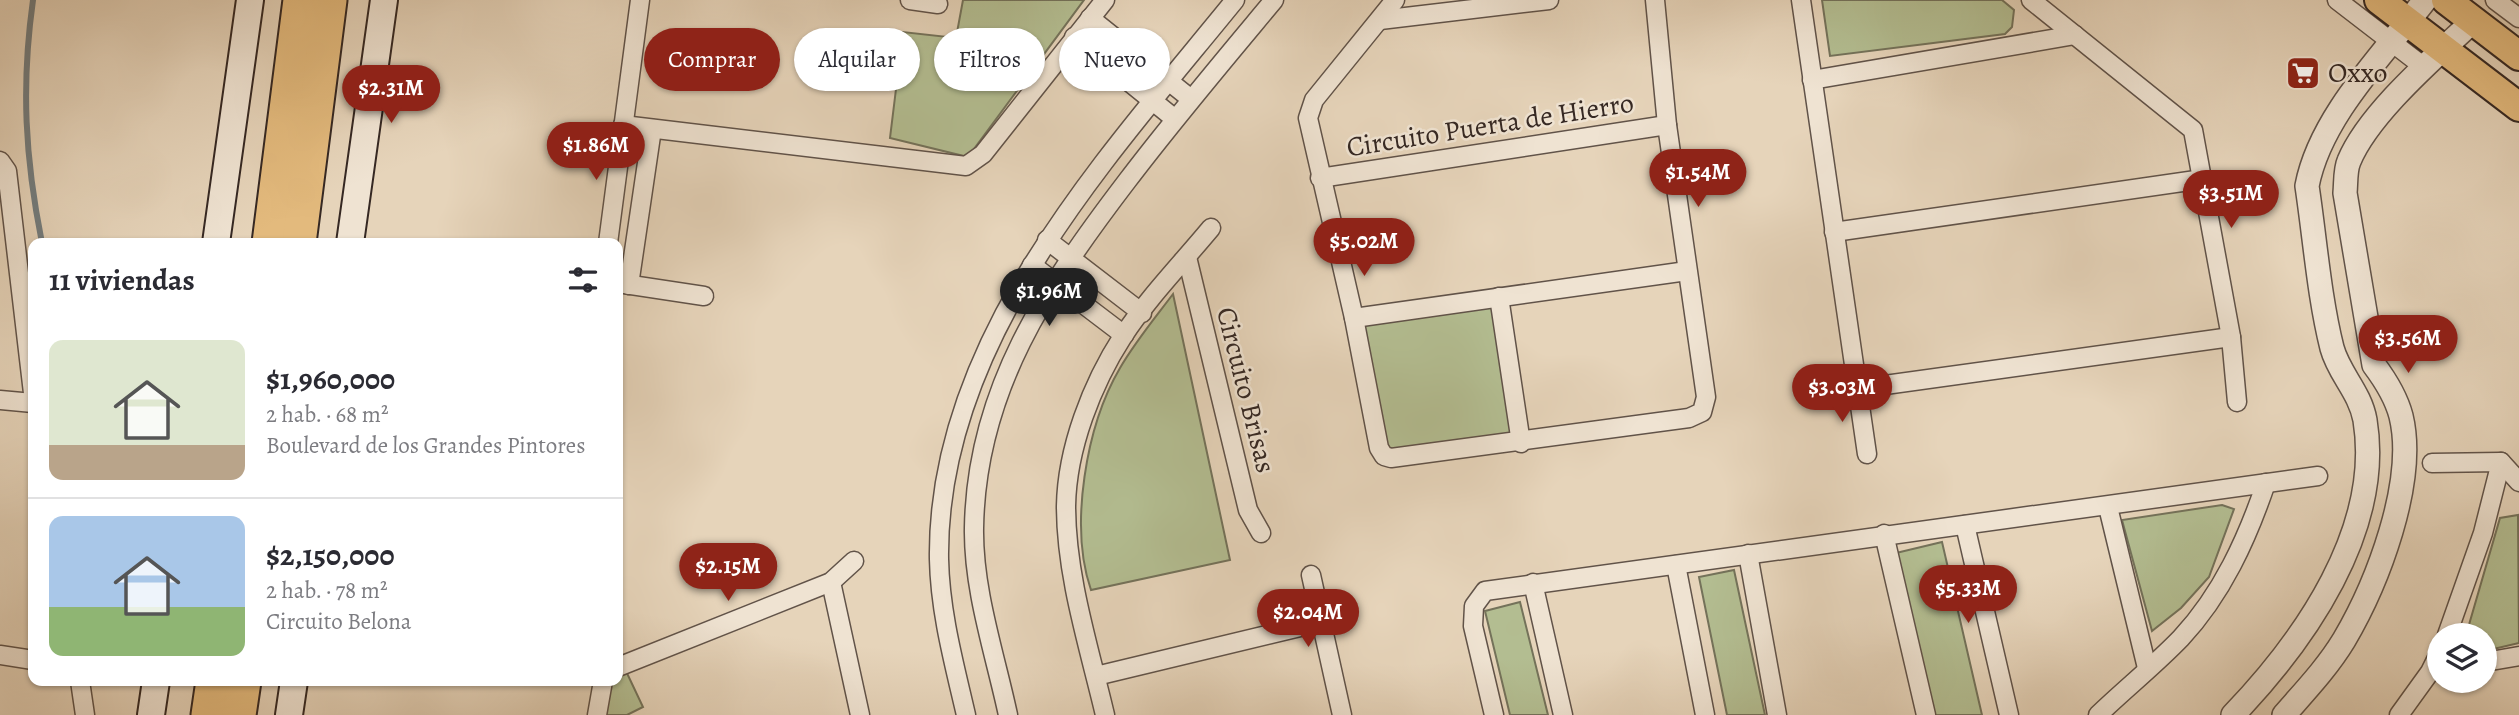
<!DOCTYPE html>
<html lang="es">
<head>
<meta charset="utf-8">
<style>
  body { margin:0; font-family:Alegreya,serif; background:#f2f2f3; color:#2b2b33; height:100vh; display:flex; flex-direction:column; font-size:26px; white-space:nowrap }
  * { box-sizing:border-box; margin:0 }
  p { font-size:23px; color:#7c7c81 }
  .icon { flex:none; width:38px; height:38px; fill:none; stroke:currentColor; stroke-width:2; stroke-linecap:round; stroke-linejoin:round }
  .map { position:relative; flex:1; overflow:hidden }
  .drawer { position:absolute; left:28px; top:238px; width:595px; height:448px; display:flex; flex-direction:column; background:#fff; border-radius:14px; box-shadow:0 2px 5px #0004 }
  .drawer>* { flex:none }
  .top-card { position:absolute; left:644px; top:28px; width:665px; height:63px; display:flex; gap:14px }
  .tools { position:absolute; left:2427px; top:623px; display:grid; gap:14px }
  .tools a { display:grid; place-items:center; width:70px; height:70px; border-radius:50%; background:#fff; box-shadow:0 2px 5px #0004; font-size:35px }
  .price { position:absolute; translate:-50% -60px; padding:0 16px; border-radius:24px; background:#8f2418; color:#fff; font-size:23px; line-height:46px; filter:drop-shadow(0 2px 4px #0008) }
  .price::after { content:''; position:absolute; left:50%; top:42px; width:21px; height:16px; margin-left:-10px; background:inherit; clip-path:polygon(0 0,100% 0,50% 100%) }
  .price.selected { background:#222; color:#fff }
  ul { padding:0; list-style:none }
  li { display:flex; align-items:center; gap:21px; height:175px; padding:0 21px }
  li+li { border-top:2px solid #e1e1e2 }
  li span { display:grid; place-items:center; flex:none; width:196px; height:140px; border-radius:14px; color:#555 }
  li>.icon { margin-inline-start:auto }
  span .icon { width:84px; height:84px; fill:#fffc; stroke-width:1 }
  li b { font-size:30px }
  h2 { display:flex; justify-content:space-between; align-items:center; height:84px; padding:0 21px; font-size:30px }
  .chip { padding:0 24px; border-radius:32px; background:#fff; box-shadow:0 2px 5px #0004; font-size:24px; line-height:63px }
  .chip.selected { background:#8f2418; color:#fff }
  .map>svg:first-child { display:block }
</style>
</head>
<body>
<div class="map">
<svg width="2519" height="715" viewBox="0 0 2519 715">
  <rect width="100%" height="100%" fill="#e6d4ba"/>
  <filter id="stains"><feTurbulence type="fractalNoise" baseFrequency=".00286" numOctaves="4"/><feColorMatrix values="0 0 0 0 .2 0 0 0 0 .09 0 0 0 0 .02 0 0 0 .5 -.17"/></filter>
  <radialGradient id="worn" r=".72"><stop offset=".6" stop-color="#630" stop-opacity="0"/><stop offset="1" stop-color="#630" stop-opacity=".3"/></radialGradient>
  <g fill="#b3bd91" stroke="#74725a" stroke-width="2">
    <polygon points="963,0 1084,0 968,157 890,138 903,32 956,38"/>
    <polygon points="1822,0 2002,0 2014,10 2012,27 2005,34 1830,56"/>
    <path d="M 1173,294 L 1230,560 L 1091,590 C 1069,526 1086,426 1120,368 C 1135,342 1155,318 1173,294 Z"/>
    <polygon points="1493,303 1518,440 1385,453 1360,321"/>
    <polygon points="2222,505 2234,509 2209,577 2181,608 2152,631 2122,520"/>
    <polygon points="2518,515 2519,643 2485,651 2485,635 2466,635 2500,518"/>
    <polygon points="1942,542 1982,715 1934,715 1896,553"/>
    <polygon points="1734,570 1765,715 1727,715 1699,577"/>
    <polygon points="1520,602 1548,715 1510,715 1485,611"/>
    <polygon points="625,669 643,707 627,715 601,715 607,681 618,681 618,671"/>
  </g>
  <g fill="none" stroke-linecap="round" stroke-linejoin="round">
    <path stroke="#737d7f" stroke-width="6" d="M 33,0 C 21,86 25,158 42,243"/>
    <g stroke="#615349" stroke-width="21">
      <g id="minor">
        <polyline points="910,0 938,4"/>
        <polyline points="1395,0 1314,100 1308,118 1354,318 1379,448 1384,456 1391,458 1689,418 1702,412 1706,397 1667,125 1655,0"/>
        <polyline points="1801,0 1867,454"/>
        <polyline points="2031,0 2193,130 2231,337 2237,402"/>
        <polyline points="2337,0 2424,67"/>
        <polyline points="2495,0 2519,18"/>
        <polyline points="1090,18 1191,99"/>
        <polyline points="1380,20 1549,0"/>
        <polyline points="1074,37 1175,119"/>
        <polyline points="1812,80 2075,35"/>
        <polyline points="623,125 966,166 983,154 1105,0"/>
        <polyline points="0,161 7,171 33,393"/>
        <polyline points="1320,178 1667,125"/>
        <polyline points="1834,232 2203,179"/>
        <polyline points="1047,240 1142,313"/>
        <polyline points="608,243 640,0"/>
        <polyline points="1187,257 1248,510 1261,533"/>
        <polyline points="1032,265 1124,335"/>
        <polyline points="618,283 704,296"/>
        <polyline points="629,285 652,129"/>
        <polyline points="1499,297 1521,443"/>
        <polyline points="1354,318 1687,271"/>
        <polyline points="1856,389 2231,337"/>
        <polyline points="0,400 33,403"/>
        <polyline points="2432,463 2501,462 2519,482"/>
        <polyline points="2108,507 2147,668"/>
        <polyline points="1965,525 2009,715"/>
        <polyline points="1884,534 1926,715"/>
        <polyline points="1748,554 1777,715"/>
        <polyline points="1676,565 1705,715"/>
        <polyline points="1311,575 1342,715"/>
        <polyline points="831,582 860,715"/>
        <polyline points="1533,583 1563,715"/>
        <polyline points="2447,635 2483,533 2501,462"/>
        <polyline points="0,655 33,660"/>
        <polyline points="2485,662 2519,656"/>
        <polyline points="618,667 831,582 854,561"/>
        <polyline points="1096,676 1321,622"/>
        <polyline points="80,681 85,715"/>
        <polyline points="597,715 603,681"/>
        <path d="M 966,715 C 954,663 940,612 939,559 C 936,340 1106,159 1235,0"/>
        <path d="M 1008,715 C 995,654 973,590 974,528 C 976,390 1047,286 1127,181 C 1174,119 1224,60 1274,0"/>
        <path d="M 1105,715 C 1089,647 1066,576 1066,506 C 1067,448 1092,384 1123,336 C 1148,298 1182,263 1211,228"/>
        <polyline points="1494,715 1473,626 1474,606 1485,591 2318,476"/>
        <path d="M 2098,715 C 2125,689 2155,665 2181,638 C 2222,594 2247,539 2266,483"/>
        <polyline points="2399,715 2430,672 2440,652"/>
      </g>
    </g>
    <g stroke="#615349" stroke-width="26">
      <g id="tertiary">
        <path d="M 2233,715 C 2304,641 2383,530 2365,420 C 2360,392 2339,374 2332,348 C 2319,296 2315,239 2307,186 C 2320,117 2383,55 2425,0"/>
        <path d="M 2284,715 C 2305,691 2327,668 2344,640 C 2377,584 2417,482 2401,416 C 2396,397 2386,381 2374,365 L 2345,193 C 2346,183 2345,170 2349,161 C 2369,113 2435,57 2473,21"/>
      </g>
    </g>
    <g stroke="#352823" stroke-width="30">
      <g id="secondary">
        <polyline points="216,243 250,0"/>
        <polyline points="350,243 384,0"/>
        <polyline points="151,715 156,681"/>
        <polyline points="289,715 294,681"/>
      </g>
    </g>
    <g stroke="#352823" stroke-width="32">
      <g id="primary">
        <polyline points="2379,0 2519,107"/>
        <polyline points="2446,0 2519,56"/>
      </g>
    </g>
    <g stroke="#352823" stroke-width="37">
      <g id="motorway">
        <polyline points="269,243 300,0"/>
        <polyline points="299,243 330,0"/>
        <polyline points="208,715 213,681"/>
        <polyline points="239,715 244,681"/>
      </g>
    </g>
    <use href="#minor" stroke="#efe3d2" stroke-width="18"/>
    <use href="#tertiary" stroke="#efe3d2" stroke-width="23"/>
    <use href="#secondary" stroke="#efe3d2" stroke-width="26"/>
    <use href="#primary" stroke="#e3ba7d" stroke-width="28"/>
    <use href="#motorway" stroke="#e3ba7d" stroke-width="33"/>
  </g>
  <defs>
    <g id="supermarket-square" transform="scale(1.75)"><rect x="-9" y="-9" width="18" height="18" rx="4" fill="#8f2418" stroke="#efe3d2"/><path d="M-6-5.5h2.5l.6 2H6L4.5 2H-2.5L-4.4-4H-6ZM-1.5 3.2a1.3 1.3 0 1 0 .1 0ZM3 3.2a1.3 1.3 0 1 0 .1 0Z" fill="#fff"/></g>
  </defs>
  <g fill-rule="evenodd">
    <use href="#supermarket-square" x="2303" y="73"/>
  </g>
  <g text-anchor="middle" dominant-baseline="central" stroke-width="5" stroke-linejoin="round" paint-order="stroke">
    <g font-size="28" fill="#352823" stroke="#efe3d2" text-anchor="start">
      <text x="2328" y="73">Oxxo</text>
    </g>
    <g font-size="28" fill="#352823" stroke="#efe3d2">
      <text transform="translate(1490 125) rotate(-9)">Circuito Puerta de Hierro</text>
      <text transform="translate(1246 390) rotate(76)">Circuito Brisas</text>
    </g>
  </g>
  <rect width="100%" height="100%" filter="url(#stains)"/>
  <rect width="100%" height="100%" fill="url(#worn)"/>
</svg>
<div class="tools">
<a><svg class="icon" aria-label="layers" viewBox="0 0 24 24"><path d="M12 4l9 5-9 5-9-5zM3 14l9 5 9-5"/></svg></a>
</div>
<b class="price" style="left:391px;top:125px">$2.31M</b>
<b class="price" style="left:596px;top:182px">$1.86M</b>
<b class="price" style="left:1698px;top:209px">$1.54M</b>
<b class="price" style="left:2231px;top:230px">$3.51M</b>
<b class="price" style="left:1364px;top:278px">$5.02M</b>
<b class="price selected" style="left:1049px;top:328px">$1.96M</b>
<b class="price" style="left:2408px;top:375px">$3.56M</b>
<b class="price" style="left:1842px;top:424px">$3.03M</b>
<b class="price" style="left:728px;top:603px">$2.15M</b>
<b class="price" style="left:1968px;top:625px">$5.33M</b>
<b class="price" style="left:1308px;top:649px">$2.04M</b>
<div class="top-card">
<a class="chip selected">Comprar</a>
<a class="chip">Alquilar</a>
<a class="chip">Filtros</a>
<a class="chip">Nuevo</a>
</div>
<section class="drawer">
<h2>11 viviendas<svg class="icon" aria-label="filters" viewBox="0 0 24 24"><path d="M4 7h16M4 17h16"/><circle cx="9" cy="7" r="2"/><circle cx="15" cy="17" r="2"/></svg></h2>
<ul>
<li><span style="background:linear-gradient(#dfe7d0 75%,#b9a48a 0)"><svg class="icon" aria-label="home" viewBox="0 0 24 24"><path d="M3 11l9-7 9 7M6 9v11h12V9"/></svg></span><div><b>$1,960,000</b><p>2 hab. · 68 m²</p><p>Boulevard de los Grandes Pintores</p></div></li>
<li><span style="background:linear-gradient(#a9c7e8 65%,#8fb573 0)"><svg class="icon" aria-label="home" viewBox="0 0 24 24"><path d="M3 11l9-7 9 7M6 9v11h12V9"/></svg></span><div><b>$2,150,000</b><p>2 hab. · 78 m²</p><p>Circuito Belona</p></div></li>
</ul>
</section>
</div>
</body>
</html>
